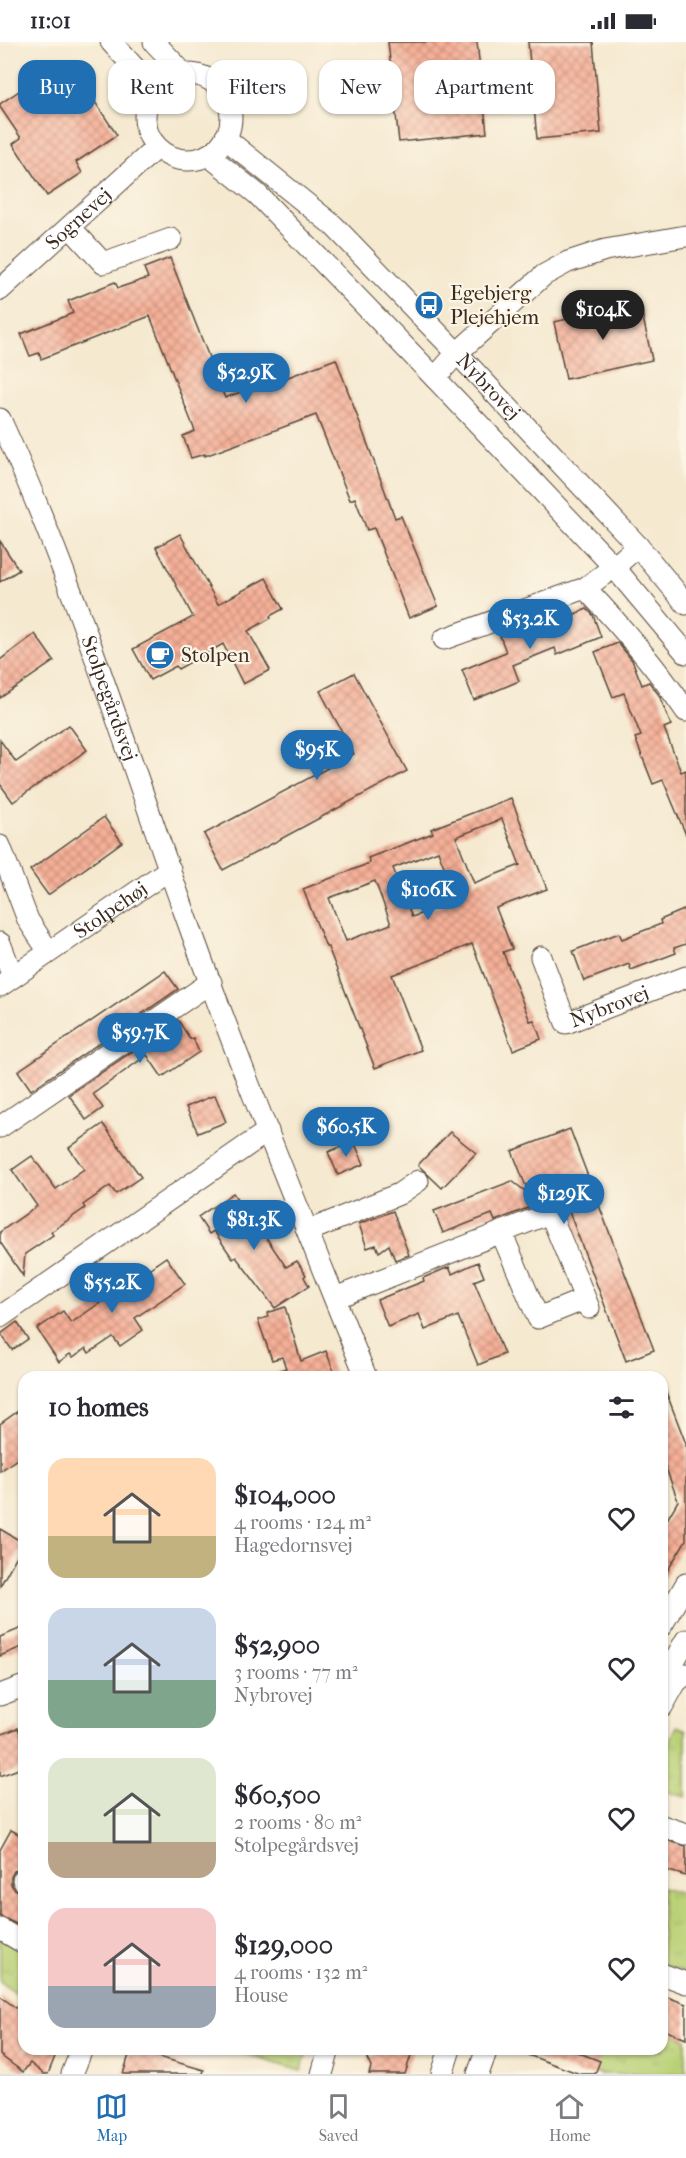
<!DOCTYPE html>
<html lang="en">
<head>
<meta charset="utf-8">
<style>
  body { margin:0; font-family:"IM FELL French Canon",serif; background:#f2f2f3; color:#2b2b33; height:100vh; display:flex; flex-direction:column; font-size:22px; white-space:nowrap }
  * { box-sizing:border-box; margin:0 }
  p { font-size:20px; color:#7c7c81 }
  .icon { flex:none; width:33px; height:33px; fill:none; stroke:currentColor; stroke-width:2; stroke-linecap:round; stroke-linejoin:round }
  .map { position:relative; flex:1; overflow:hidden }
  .side { position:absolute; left:18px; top:1329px; width:650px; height:684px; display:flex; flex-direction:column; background:#fff; border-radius:18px; box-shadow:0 2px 4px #0004 }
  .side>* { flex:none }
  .hud { position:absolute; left:18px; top:18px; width:651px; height:54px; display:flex; gap:12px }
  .price { position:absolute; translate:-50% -51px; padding:0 14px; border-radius:21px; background:#1f6fb2; color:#fff; font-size:20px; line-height:39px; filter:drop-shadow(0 2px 3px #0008) }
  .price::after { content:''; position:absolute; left:50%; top:36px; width:18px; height:14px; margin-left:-9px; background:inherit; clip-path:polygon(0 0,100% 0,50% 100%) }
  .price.active { background:#222; color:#fff }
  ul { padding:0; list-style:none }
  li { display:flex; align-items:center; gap:18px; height:150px; padding:0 30px }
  li span { display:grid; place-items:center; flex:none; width:168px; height:120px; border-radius:18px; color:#555 }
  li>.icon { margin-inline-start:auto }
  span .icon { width:72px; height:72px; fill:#fffc; stroke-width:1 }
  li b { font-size:26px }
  h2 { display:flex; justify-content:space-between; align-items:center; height:72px; padding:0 30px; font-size:26px }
  .chip { padding:0 21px; border-radius:18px; background:#fff; box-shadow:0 2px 4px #0004; font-size:21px; line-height:54px }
  .chip.active { background:#1f6fb2; color:#fff }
  .status { display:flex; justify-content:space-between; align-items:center; height:42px; padding:0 30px; background:#fff; direction:ltr }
  .status svg { height:16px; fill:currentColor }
  .dock { display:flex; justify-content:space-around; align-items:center; height:84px; border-top:2px solid #e1e1e2; background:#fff; font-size:16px; color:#7c7c81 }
  .dock a { display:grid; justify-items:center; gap:3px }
  .dock .active { color:#1f6fb2 }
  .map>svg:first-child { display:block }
</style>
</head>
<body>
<div class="status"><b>11:01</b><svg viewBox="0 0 49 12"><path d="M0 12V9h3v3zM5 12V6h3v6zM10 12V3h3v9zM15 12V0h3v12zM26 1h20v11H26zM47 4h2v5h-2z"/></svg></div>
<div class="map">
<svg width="686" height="2032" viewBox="0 0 686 2032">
  <defs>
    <pattern id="park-tufts" width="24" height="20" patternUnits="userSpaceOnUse" patternTransform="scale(1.5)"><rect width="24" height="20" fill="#b9d176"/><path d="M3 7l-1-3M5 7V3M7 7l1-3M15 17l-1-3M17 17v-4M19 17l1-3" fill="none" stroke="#a0b466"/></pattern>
    <pattern id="building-cross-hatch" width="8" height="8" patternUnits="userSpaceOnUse" patternTransform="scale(1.5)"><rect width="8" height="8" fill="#f6b098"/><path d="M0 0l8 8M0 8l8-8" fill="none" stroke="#c88f7b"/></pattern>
  </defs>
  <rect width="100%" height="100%" fill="#fcf5e5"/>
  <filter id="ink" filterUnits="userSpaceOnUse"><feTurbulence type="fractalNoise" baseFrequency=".0167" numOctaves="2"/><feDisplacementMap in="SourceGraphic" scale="12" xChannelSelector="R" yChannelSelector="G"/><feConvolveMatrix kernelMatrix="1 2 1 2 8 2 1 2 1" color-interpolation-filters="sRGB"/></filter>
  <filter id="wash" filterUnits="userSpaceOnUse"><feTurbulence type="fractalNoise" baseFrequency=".008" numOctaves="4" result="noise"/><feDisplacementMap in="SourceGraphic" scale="24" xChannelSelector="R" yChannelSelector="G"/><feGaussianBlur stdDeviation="1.35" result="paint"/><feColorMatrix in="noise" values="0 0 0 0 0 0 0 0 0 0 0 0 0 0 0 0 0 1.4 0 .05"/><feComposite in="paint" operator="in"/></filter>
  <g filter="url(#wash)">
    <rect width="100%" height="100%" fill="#f5e9d0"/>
    <g fill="url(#park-tufts)" stroke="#7a7e4a" stroke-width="1.5">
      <polygon points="677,1684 686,1688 686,1755 662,1748 662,1717"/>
      <polygon points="662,1846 686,1853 686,1931 662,1923"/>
      <polygon points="0,1895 24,1910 24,1957 0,1940"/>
      <polygon points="662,1987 686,1997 686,2032 601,2032 595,2030 599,2018 569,2007 662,2007"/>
      <polygon points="227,2007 308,2007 301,2029"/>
    </g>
    <g id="blocks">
      <g fill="url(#building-cross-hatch)" fill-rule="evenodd">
        <polygon points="388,0 477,0 487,91 399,100"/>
        <polygon points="528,0 593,0 601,91 537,97"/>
        <polygon points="69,21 117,93 76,120 82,131 47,154 13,102 21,96 0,65 0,62 25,45 28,49"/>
        <polygon points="170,216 225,356 282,334 283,337 336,317 395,476 401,474 438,564 409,576 374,486 367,488 355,456 350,458 316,373 205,414 205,412 191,416 183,394 195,389 150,274 41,317 39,311 30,314 21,292 73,271 68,259 115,240 118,246 148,236 144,226"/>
        <polygon points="640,261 652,318 566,337 554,280"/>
        <polygon points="180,492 218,562 266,536 283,567 270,574 271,576 248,589 270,628 243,642 223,602 178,627 176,624 150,638 133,607 193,575 156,505"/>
        <polygon points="0,499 19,528 0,540"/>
        <polygon points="587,567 593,573 601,595 557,613 555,606 513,623 519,639 474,658 462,628 506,610 500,594 544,576 546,584"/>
        <polygon points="35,592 54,619 0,656 0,618"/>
        <polygon points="618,601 632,618 642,643 649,640 659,653 671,683 664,686 681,730 686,728 686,793 663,738 653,742 635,696 641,694 624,651 613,655 595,610"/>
        <polygon points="354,631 407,729 223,828 204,792 354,712 320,649"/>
        <polygon points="69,683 87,708 13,760 0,742 0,698 16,720"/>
        <path d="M 511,756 L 547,847 L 496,866 L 512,907 L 503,910 L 530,979 L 534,978 L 541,997 L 513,1008 L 472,902 L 392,933 L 421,1008 L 375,1026 L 328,905 L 326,905 L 303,847 L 370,821 L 368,816 L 433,791 L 431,787 ZM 502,777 L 520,823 L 474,841 L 456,795 ZM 438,809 L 457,858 L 412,875 L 393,826 ZM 375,839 L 391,882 L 346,899 L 329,856 Z"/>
        <polygon points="104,775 122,800 48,853 30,828"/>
        <polygon points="686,867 686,902 674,906 676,911 631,928 629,922 584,939 573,909 619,891 622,897 661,882 660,878"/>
        <polygon points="165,929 178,947 31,1048 18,1029"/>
        <polygon points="178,978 190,997 193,996 199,1010 162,1035 147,1013 93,1052 103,1066 86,1078 69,1053"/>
        <polygon points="215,1053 226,1080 198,1091 186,1065"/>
        <polygon points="103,1082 141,1135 116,1152 110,1144 83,1163 85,1166 51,1190 53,1193 25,1212 23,1234 0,1200 0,1190 37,1164 12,1128 32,1114 56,1147 84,1127 69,1106"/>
        <polygon points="570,1087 654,1308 626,1319 563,1154 545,1159 495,1179 492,1172 443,1191 434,1169 512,1139 529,1152 512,1109"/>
        <polygon points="450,1090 476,1111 442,1146 418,1123"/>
        <polygon points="354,1100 364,1122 338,1133 328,1110"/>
        <polygon points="233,1151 253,1181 255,1179 286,1225 297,1219 306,1233 304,1235 309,1244 275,1266 236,1215 233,1217 214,1189 209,1192 198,1175"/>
        <polygon points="393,1169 409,1213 395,1218 389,1203 379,1210 376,1203 367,1206 359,1182"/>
        <polygon points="166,1215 185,1242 135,1276 143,1288 120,1304 113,1295 89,1311 86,1306 73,1315 70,1312 59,1320 37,1287 63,1269 71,1281"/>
        <polygon points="478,1220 484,1235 474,1239 504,1312 478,1323 458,1274 425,1288 419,1272 388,1285 377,1258 424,1239 423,1236 449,1225 452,1232"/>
        <polygon points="285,1265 301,1319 326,1309 336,1335 264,1335 286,1326 282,1315 272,1318 258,1278 268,1275 267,1271"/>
        <polygon points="17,1280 28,1297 12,1308 1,1292"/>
        <polygon points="662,1342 663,1342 686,1402 686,1498 662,1538 662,1486 678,1459 662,1415"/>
        <polygon points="24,1365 24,1412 0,1429 0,1382"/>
        <polygon points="0,1487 24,1501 0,1544"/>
        <polygon points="24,1585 24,1604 0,1614 0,1595"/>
        <polygon points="18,1686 24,1702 24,1725 0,1734 0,1693"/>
        <polygon points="11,1788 24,1795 24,1826 14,1829 11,1835 11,1842 14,1847 24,1851 24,1886 0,1874 0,1808"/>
        <polygon points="662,1797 686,1804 686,1834 662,1827"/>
        <polygon points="662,1953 686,1962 686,1997 662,1987"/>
        <polygon points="0,1954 24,1972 24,2007 58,2007 48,2032 44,2032 30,2021 23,2030 0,2013"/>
        <polygon points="131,2007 204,2028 203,2032 123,2032"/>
        <polygon points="377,2007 413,2007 405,2032 369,2032 371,2025 367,2017 375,2013"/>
        <polygon points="517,2007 569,2007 600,2019 595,2032 580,2032 517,2009"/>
      </g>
    </g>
  </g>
  <g filter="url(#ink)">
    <use href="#blocks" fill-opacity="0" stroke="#574739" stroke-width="1.5"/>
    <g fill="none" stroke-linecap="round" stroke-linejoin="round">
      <g stroke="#574739" stroke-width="23">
        <g id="minor">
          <polyline points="111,0 155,48"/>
          <polyline points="154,0 184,32"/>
          <circle cx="188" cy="75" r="43"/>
          <path id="s1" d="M 225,96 L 334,184 L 457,311 L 638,504 L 686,562"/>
          <polyline points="208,113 257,152 435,336 614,525 686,611"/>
          <polyline points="70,185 103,221 171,197"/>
          <path id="s2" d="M 0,248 L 157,105"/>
          <polyline points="435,336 457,311 544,233 568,220 605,208 686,194"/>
          <path id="s3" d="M 0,377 C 73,536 125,705 184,869 C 240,1026 304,1180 366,1335"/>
          <path d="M 585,546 C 622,585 656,625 686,669"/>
          <polyline points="444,597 585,546 614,525 638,504"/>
          <polyline points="0,804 28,878 49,910"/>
          <polyline points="0,901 13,935"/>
          <path id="s4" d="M 541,915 L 566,981 L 686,935"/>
          <path id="s5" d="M 0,944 L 170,827"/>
          <polyline points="0,1085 211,940"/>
          <polyline points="308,1189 399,1152 418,1139"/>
          <polyline points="501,1190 538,1276 585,1257"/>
          <polyline points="335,1256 550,1171 589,1266"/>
          <polyline points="0,1275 268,1089"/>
          <polyline points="662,1583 686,1542"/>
          <polyline points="662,1640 686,1598"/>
          <polyline points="0,1653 24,1644"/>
          <polyline points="662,1665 676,1640 686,1632"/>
          <polyline points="662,1784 686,1792"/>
          <polyline points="23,1838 24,1839"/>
          <polyline points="0,1887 24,1901"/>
          <polyline points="662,1932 686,1941"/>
          <polyline points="72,2032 82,2007"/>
          <polyline points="322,2032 329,2007"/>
          <polyline points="442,2032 450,2007"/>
          <polyline points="478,2032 487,2007"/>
        </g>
      </g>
      <use href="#minor" stroke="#fff" stroke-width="21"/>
    </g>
  </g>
  <defs>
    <g id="bus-disc" transform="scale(1.5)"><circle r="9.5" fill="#1f6fb2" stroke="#fcf5e5"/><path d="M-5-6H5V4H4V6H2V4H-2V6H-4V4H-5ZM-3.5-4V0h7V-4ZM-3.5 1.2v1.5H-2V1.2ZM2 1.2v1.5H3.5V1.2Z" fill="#fff"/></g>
    <g id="cafe-disc" transform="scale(1.5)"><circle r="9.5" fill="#1f6fb2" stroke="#fcf5e5"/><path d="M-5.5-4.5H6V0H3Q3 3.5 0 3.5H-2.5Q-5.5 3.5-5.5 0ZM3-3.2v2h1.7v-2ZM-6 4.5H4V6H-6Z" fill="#fff"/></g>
  </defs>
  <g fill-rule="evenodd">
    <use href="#bus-disc" x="429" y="263"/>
    <use href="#cafe-disc" x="160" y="613"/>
  </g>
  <g text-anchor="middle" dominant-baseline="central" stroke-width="4.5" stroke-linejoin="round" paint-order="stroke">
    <g font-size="21" fill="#3b2a1e" stroke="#fcf5e5">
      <text stroke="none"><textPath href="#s2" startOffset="106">Sognevej</textPath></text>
      <text stroke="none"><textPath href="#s1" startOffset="363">Nybrovej</textPath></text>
      <text stroke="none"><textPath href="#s3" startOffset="300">Stolpegårdsvej</textPath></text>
      <text stroke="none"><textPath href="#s5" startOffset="134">Stolpehøj</textPath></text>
      <text stroke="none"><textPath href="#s4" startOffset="117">Nybrovej</textPath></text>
    </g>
    <g font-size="21" fill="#3b2a1e" stroke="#fcf5e5" text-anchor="start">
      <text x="450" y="251">Egebjerg<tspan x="450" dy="24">Plejehjem</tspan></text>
      <text x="181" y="613">Stolpen</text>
    </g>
  </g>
</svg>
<b class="price active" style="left:603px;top:299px">$104K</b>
<b class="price" style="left:246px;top:362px">$52.9K</b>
<b class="price" style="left:530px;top:608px">$53.2K</b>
<b class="price" style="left:317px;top:739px">$95K</b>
<b class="price" style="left:428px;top:879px">$106K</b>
<b class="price" style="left:140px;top:1022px">$59.7K</b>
<b class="price" style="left:346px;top:1116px">$60.5K</b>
<b class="price" style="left:564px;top:1183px">$129K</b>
<b class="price" style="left:254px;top:1209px">$81.3K</b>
<b class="price" style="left:112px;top:1272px">$55.2K</b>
<div class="hud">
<a class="chip active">Buy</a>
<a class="chip">Rent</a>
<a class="chip">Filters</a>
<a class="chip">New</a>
<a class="chip">Apartment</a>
</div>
<section class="side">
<h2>10 homes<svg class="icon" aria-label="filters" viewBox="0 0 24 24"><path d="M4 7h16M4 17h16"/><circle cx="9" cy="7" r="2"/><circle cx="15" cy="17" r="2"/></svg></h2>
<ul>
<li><span style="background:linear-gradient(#ffd9b3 65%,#c2b280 0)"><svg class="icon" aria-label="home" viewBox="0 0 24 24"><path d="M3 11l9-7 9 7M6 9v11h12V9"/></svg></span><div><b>$104,000</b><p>4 rooms · 124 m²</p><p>Hagedornsvej</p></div><svg class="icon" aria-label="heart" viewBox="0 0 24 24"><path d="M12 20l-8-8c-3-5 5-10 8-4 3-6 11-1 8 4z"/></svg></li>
<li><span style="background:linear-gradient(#c9d6e8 60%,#7fa58c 0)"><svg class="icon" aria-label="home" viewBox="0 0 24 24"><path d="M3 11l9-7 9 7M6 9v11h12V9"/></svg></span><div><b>$52,900</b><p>3 rooms · 77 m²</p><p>Nybrovej</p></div><svg class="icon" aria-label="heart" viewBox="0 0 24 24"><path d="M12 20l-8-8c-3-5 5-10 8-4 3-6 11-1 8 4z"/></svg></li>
<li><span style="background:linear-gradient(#dfe7d0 70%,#b9a48a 0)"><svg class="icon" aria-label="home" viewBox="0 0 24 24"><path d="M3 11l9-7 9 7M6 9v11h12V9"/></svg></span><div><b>$60,500</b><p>2 rooms · 80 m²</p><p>Stolpegårdsvej</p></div><svg class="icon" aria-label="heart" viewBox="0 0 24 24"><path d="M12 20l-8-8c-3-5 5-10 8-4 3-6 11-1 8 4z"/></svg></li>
<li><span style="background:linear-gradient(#f6c9c9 65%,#9aa5b1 0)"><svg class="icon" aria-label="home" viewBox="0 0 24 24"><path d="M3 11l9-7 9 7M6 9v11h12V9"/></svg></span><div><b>$129,000</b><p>4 rooms · 132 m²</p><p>House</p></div><svg class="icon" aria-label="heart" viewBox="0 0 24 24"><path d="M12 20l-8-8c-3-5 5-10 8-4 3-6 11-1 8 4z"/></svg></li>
</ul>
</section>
</div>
<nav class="dock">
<a class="active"><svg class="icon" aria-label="map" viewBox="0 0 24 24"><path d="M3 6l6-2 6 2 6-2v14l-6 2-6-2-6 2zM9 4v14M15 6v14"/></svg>Map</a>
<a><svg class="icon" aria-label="saved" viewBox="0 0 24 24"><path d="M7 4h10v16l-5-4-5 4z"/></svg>Saved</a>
<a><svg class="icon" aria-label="home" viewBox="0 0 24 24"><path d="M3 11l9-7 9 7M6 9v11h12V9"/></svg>Home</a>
</nav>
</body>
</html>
